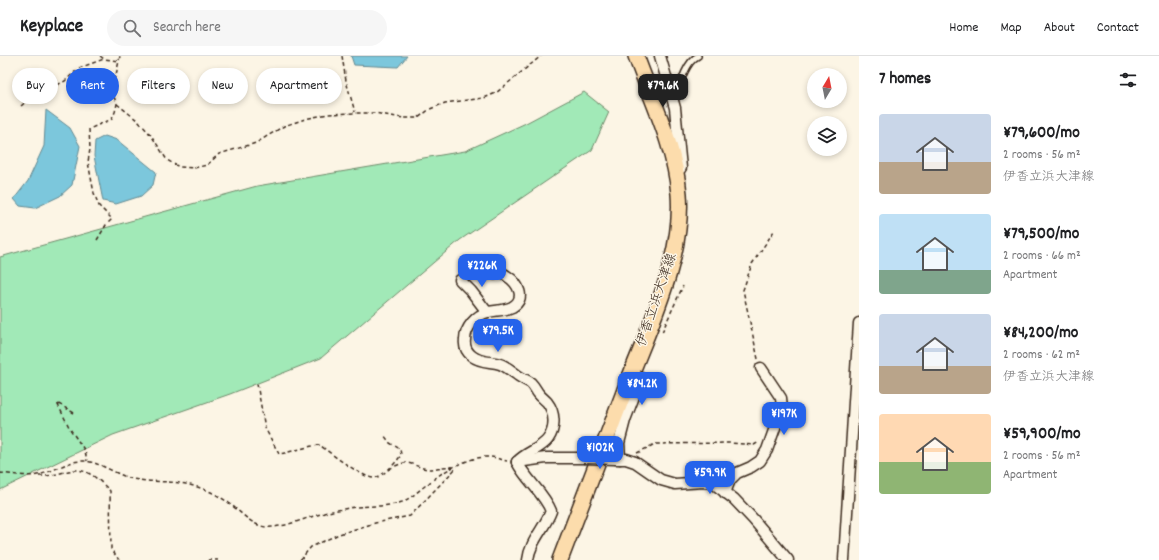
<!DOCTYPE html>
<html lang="en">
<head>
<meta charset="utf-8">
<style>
  body { margin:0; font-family:Dekko,"Klee One",sans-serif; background:#f6f6f6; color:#202124; height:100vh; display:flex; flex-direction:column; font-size:15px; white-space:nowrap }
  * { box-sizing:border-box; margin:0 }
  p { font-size:13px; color:#757577 }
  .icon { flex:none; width:22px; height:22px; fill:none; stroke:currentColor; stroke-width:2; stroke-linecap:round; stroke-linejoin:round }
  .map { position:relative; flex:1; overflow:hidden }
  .sheet { display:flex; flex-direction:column; background:#fff; width:300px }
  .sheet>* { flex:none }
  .banner { position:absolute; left:12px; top:12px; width:380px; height:36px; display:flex; gap:8px }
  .needle { width:26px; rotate:10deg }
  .controls { position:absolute; left:807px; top:12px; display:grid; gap:8px }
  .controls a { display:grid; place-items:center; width:40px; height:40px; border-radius:50%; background:#fff; box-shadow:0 2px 6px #0003; font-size:20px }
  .price { position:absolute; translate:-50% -34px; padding:0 9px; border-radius:8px; background:#2563eb; color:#fff; font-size:13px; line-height:26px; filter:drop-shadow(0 1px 2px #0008) }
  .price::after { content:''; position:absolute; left:50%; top:24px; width:12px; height:9px; margin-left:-6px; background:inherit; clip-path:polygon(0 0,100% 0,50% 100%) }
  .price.active { background:#222; color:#fff }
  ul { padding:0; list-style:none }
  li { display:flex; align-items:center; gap:12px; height:100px; padding:0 20px }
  li span { display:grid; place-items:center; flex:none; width:112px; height:80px; border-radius:4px; color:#555 }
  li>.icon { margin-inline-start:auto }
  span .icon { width:48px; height:48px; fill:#fffc; stroke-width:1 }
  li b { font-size:17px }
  h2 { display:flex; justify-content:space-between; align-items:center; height:48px; padding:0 20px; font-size:17px }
  .chip { padding:0 14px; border-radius:18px; background:#fff; box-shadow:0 2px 6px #0003; font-size:14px; line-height:36px }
  .chip.active { background:#2563eb; color:#fff }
  header { display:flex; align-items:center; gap:24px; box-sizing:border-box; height:56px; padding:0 20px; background:#fff; border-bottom:1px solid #e0e0e0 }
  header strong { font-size:19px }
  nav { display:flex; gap:22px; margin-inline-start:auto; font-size:14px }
  .search { width:280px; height:36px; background:#f6f6f6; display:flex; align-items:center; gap:10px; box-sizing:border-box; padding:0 14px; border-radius:22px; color:#757577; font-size:15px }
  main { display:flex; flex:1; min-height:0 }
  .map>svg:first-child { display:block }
</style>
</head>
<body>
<header>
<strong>Keyplace</strong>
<div class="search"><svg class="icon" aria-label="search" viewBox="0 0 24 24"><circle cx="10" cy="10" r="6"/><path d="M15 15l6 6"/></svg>Search here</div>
<nav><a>Home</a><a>Map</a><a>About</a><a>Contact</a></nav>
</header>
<main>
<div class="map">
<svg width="859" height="504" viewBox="0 0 859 504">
  <rect width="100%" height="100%" fill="#fcf5e5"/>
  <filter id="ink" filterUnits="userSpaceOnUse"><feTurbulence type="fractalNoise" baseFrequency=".025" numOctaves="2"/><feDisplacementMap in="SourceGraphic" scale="8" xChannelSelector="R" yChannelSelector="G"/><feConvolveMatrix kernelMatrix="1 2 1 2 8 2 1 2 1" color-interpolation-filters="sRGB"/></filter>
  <g filter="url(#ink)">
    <polygon fill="#a1e9b7" stroke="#6e8a6a" points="584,36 609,56 592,94 460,184 321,302 230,338 113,379 0,434 0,201 257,130 465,95 526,67"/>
    <g fill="#7cc7dc" stroke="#628890">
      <polygon points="351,0 407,0 398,11 354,9"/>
      <polygon points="46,54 70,72 80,90 72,129 60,140 35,152 20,150 14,143 28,125 44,90"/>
      <polygon points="105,80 117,84 156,116 153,129 141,140 116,148 103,145 94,100 95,85"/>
    </g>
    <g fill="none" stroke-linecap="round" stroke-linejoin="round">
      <g stroke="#3b2a1e" stroke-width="8">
        <path id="lane" d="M 675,45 C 679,32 685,6 698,0"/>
      </g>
      <g stroke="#3b2a1e" stroke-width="13">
        <g id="street">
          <polyline points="660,0 675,52 681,112 680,113"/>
          <path d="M 495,218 L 499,216 C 501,217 505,218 507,220 C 518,227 527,243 512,251 C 504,255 497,254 488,256 C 476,259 465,272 465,284 C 464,291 467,296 472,300 C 481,307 490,305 500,308 C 506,310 511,315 516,318 C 520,322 527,324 531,327 C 534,330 536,334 538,337 C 541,341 544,343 547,346 C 555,356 556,372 548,383 C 541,393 526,396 517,406"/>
          <polyline points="460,224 471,235 487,256"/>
          <polyline points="616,403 626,403 635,406 661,424 675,428 703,426 713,427 734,443 753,463 788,504"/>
          <polyline points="620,403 619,387 625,364 641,322 631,318"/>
          <path d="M 517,406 C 526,424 544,437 551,455 C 545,472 530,485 528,504"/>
          <polyline points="517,406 546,402 584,402"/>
          <polyline points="725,437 730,424 737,417 751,411 760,405 767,394 782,352 781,342 761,312"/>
          <polyline points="844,504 859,267"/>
        </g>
      </g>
      <g stroke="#3b2a1e" stroke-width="18">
        <path id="primary" d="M 560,504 C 583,445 605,385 628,326 C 650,269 684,200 679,138 C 675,90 652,45 636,0"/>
      </g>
      <g stroke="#3b2a1e" stroke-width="1.5" stroke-dasharray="4 3" stroke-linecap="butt">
        <polyline points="100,0 104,3 119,5"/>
        <polyline points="342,0 346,25 355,56"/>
        <polyline points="117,48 137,64 151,79 167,104 179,111 194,112 207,109 219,98 256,87 284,70 305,63 328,58 356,57 374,57 403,62 418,62 430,53 445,47 484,42 496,37 541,0"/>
        <polyline points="21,50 29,43 65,25 79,12 104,3"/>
        <polyline points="97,184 106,169 112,163 99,150 94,137 88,106 90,93 89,73 112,63 115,56 117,48 113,39 112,27 116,19 120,0"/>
        <polyline points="662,276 683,230"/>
        <polyline points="758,303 743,234 752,208 774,175"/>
        <path d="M 257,328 L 265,372 L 279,398 C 293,396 306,390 320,389 C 328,396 362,421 373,422 C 382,422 397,406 401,399 L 400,393 L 390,387 L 384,379"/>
        <polyline points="74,357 57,347 70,373 85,395 87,405"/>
        <polyline points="637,397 655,388 731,387 754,389 759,386"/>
        <path d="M 389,413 C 393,411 399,408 404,407 C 413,406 421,414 431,413 C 440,412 442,410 453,411"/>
        <path d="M 0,417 C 13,418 30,422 42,418 C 56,414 68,405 82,405 C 97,404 118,420 133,423 C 152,427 171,424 190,429 C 202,432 213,436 223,443 C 239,452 251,473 272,471 C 289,470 305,462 321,458 C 330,455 339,454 348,452 C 365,449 385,452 402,446 C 412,442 420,433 429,427 C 443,415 470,400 489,401 C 495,401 501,404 507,405"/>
        <path d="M 39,420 C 52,421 63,415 76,414 C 90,414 101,426 110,435 L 111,493 L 119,504"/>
        <polyline points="208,504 218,504"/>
        <polyline points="300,504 311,491 339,478 375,467 410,460 457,411"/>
      </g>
      <use href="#lane" stroke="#fcf5e5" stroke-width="5"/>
      <use href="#street" stroke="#fcf5e5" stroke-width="10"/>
      <use href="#primary" stroke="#fcdcac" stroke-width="15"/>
      <g stroke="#3b2a1e" stroke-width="13" stroke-linecap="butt">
        <polyline id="street-bridge" points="584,402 616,403"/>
      </g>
      <use href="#street-bridge" stroke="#fcf5e5" stroke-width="10"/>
    </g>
  </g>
  <g text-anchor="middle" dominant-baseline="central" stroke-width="3" stroke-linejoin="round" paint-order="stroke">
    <g font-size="14" fill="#3b2a1e" stroke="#fcf5e5">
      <text transform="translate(657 244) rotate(-71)">伊香立浜大津線</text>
    </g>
  </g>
</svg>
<div class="controls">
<a><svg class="needle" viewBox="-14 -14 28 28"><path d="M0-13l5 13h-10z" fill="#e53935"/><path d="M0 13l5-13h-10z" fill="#757577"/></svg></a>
<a><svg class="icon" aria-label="layers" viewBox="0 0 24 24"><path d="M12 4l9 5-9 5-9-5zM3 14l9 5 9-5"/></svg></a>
</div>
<b class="price active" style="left:663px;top:52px">¥79.6K</b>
<b class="price" style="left:482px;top:232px">¥226K</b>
<b class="price" style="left:498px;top:297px">¥79.5K</b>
<b class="price" style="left:642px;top:350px">¥84.2K</b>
<b class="price" style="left:784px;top:380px">¥197K</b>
<b class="price" style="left:600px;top:414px">¥102K</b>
<b class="price" style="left:710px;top:439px">¥59.9K</b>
<div class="banner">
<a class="chip">Buy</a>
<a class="chip active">Rent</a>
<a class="chip">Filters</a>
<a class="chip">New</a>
<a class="chip">Apartment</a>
</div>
</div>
<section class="sheet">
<h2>7 homes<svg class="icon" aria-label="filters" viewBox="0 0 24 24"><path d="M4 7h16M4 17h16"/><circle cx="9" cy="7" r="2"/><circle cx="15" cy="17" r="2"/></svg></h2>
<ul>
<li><span style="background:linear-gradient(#c9d6e8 60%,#b9a48a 0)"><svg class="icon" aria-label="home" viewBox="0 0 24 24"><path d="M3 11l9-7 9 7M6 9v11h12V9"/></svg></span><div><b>¥79,600/mo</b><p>2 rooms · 56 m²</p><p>伊香立浜大津線</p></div></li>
<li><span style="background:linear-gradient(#bfe0f5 70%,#7fa58c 0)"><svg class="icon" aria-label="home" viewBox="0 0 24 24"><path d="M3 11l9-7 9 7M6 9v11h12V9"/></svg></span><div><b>¥79,500/mo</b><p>2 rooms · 66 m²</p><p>Apartment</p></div></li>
<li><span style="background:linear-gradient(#c9d6e8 65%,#b9a48a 0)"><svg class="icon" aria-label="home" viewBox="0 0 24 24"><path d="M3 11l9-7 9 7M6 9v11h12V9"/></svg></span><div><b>¥84,200/mo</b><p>2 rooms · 62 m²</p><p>伊香立浜大津線</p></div></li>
<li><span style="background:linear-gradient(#ffd9b3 60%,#8fb573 0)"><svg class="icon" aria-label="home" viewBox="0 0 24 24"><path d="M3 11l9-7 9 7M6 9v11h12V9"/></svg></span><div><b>¥59,900/mo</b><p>2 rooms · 56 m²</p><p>Apartment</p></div></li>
</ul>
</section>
</main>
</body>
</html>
